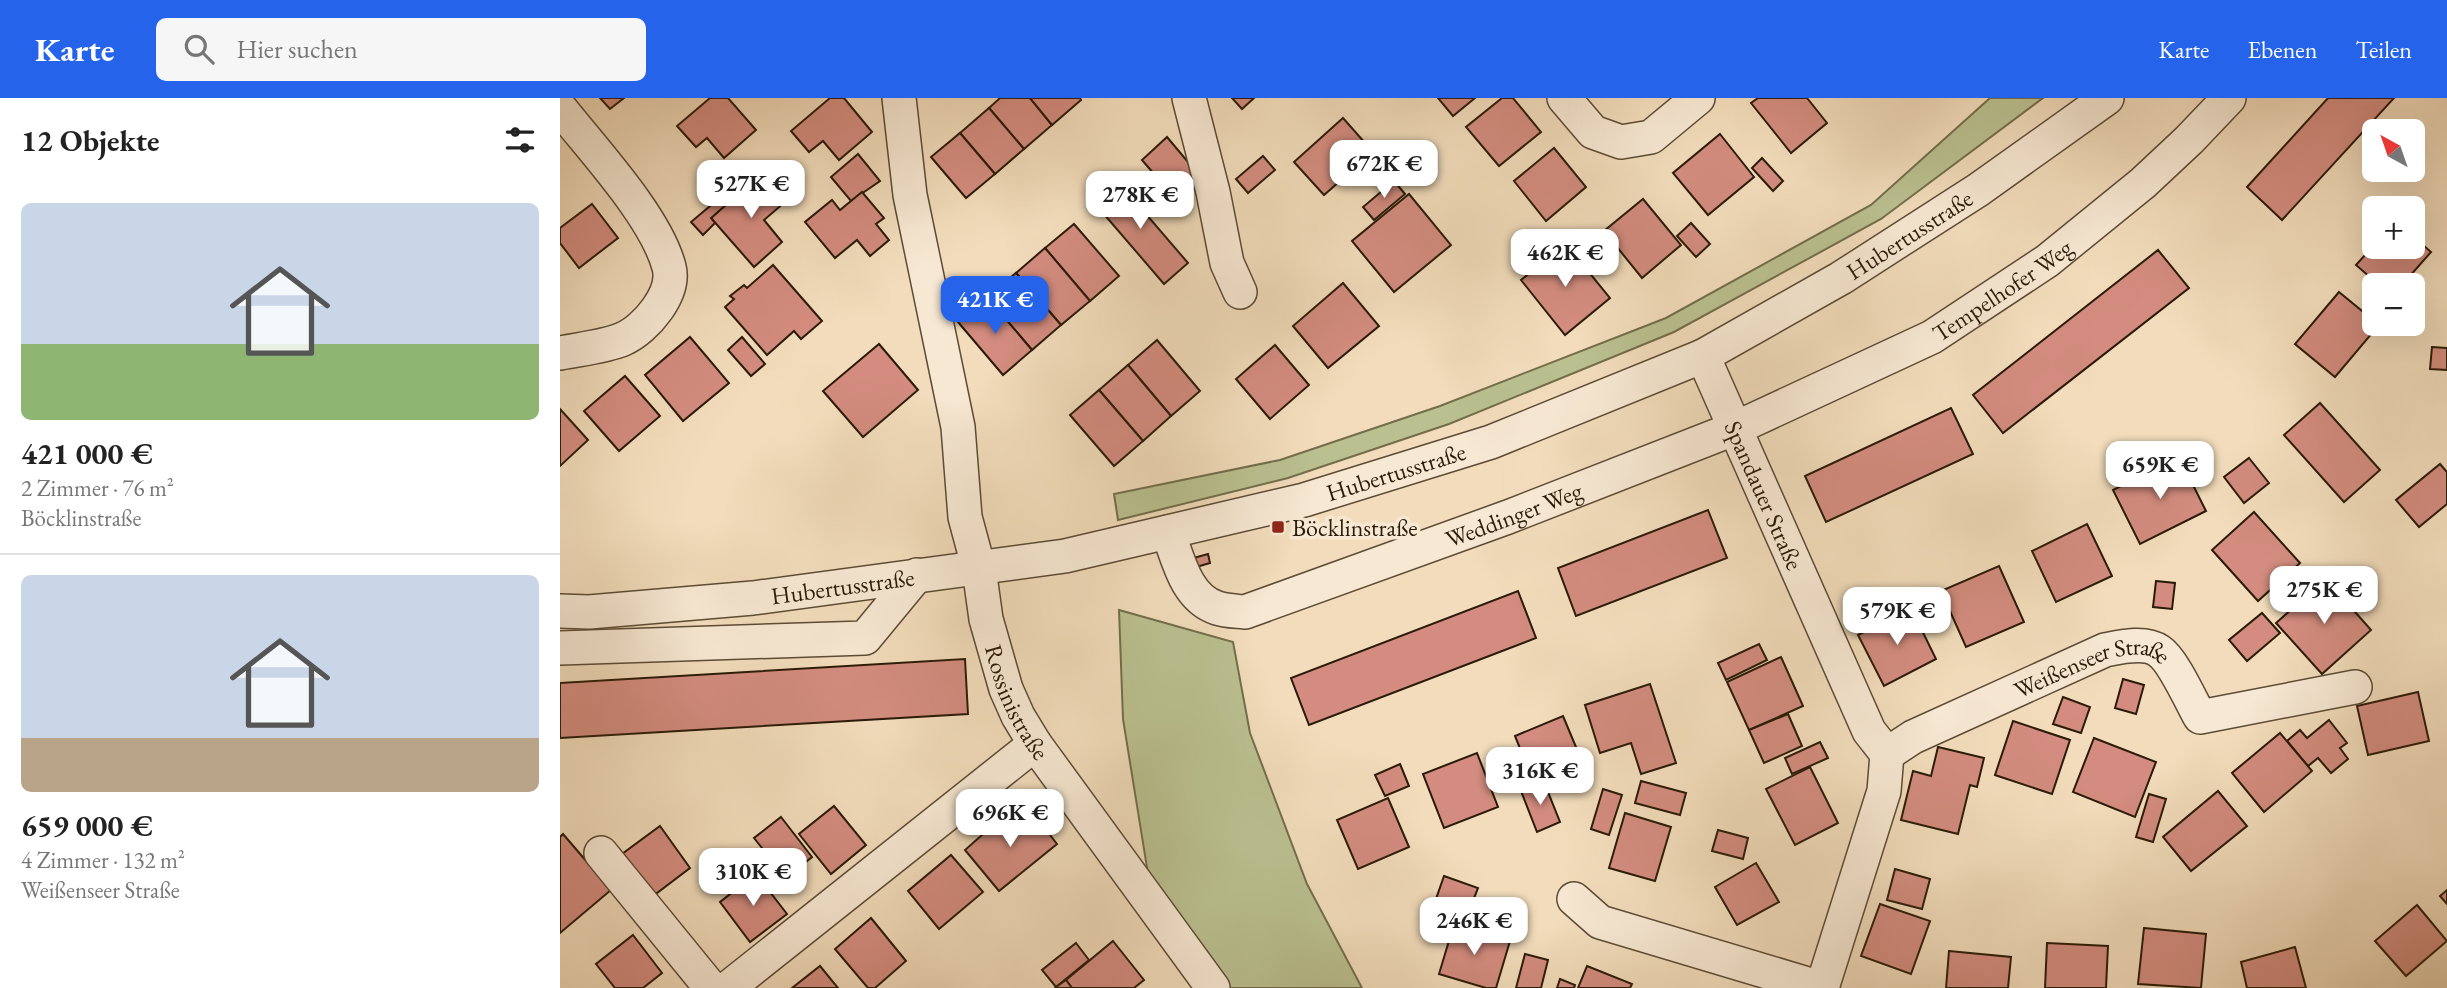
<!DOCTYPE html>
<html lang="de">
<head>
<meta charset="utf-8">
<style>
  body { margin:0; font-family:"EB Garamond",serif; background:#f6f6f6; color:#222; height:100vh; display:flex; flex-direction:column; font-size:26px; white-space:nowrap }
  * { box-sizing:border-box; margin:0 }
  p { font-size:23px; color:#767676 }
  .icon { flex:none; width:38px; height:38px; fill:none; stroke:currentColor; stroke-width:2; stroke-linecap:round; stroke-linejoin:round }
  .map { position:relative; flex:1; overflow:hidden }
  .sheet { display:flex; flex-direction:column; background:#fff; width:560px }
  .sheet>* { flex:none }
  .needle { width:46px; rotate:320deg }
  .buttons { position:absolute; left:1802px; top:21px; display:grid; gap:14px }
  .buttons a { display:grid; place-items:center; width:63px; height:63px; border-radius:10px; background:#fff; box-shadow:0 7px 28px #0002; font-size:35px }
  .price { position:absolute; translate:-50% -60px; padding:0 16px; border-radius:14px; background:#fff; color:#222; font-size:23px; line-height:46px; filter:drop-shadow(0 2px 4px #0008) }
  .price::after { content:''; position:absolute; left:50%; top:42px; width:21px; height:16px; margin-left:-10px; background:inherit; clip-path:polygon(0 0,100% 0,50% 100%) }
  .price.on { background:#2563eb; color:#fff }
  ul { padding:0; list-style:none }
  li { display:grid; align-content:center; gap:14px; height:371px; padding:0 21px }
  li+li { border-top:2px solid #e0e0e0 }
  li span { display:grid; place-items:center; height:217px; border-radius:10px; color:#555 }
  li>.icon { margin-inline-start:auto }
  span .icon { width:126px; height:126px; fill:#fffc; stroke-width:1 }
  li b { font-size:30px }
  h2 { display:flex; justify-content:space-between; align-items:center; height:84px; padding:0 21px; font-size:30px }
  header { display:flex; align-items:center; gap:42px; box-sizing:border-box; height:98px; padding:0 35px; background:#2563eb; color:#fff }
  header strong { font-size:33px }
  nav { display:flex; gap:38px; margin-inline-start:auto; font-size:24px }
  .search { width:490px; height:63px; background:#f6f6f6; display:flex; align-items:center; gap:18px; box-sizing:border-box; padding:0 24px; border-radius:10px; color:#767676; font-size:26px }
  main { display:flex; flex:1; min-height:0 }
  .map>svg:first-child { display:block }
</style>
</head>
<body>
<header>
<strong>Karte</strong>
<div class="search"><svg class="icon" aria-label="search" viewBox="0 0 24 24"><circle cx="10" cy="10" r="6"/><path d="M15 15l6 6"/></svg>Hier suchen</div>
<nav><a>Karte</a><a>Ebenen</a><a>Teilen</a></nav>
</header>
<main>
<section class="sheet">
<h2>12 Objekte<svg class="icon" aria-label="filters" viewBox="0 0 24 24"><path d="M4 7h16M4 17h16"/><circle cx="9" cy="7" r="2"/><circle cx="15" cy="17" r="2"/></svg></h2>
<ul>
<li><span style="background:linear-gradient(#c9d6e8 65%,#8fb573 0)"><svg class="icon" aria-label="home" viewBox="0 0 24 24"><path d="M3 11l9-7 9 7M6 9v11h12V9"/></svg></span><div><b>421 000 €</b><p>2 Zimmer · 76 m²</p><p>Böcklinstraße</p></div></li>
<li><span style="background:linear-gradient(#c9d6e8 75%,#b9a48a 0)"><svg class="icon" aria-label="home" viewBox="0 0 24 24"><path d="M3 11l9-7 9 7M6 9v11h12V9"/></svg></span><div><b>659 000 €</b><p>4 Zimmer · 132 m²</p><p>Weißenseer Straße</p></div></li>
</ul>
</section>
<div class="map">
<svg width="1887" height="890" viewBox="0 0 1887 890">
  <rect width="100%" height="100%" fill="#f2dcbb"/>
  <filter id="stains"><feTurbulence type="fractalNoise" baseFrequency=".00286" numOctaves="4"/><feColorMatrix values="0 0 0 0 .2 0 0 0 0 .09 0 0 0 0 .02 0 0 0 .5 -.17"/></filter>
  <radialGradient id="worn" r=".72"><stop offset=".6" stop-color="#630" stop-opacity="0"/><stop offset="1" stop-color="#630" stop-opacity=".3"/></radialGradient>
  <g fill="#bac090" stroke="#726e4c" stroke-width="2">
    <polygon points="1430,0 1483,0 1321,121 1114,234 889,326 728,380 558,422 554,396 720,362 880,308 1106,220 1311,107"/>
    <polygon points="559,512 673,544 690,635 747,786 802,890 657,890 589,782 563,621"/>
  </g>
  <g fill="#d38c7f" stroke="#2a1b08" stroke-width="2">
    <polygon points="40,0 64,0 50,11"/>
    <polygon points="150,0 168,0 196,32 164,60 147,40 136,49 117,28"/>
    <polygon points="270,0 284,0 312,34 279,62 263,43 249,54 231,33"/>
    <polygon points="440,0 470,0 492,27 464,51 429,10"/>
    <polygon points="470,0 520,0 521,2 492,27"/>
    <polygon points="672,0 694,0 682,11"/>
    <polygon points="878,0 915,0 893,18"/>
    <polygon points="942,0 953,0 981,34 939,68 906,29"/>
    <polygon points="1198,0 1247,0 1267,25 1231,55 1191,5"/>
    <polygon points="1768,0 1834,0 1722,122 1687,89"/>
    <polygon points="429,10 464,51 435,76 400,35"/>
    <polygon points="783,20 813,54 764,97 734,64"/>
    <polygon points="400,35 435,76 406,100 371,59"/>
    <polygon points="1160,36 1194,79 1148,117 1113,75"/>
    <polygon points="607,39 628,64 635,89 619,105 582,62"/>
    <polygon points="994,50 1026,89 986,123 954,83"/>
    <polygon points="298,56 320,83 291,103 271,79"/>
    <polygon points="703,58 715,72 688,95 676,81"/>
    <polygon points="1202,60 1223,83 1213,93 1192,70"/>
    <polygon points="201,76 225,104 204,122 222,144 194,169 151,120"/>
    <polygon points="555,80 628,165 604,186 531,101"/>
    <polygon points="834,83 845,96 814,122 803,109"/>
    <polygon points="302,94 324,120 316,126 329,142 310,158 297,142 275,160 245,124 272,102 280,112"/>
    <polygon points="849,96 891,147 834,194 792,143"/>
    <polygon points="162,98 168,105 151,120 155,125 143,137 131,124"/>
    <polygon points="1083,101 1121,147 1082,180 1044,133"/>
    <polygon points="32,106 58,140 19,170 0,145 0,130"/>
    <polygon points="1131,125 1150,146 1136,159 1117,138"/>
    <polygon points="514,126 559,178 530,203 485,150"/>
    <polygon points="1853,138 1871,154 1842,187 1819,187 1796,167 1815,146 1815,149 1853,149"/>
    <polygon points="1006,146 1050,200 1005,237 961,182"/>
    <polygon points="485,150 530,203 501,227 456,175"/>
    <polygon points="1598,152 1629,190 1443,335 1413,297"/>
    <polygon points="213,167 262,223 241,241 234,233 207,257 165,209 174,201 170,198 184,187 187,190"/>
    <polygon points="456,175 501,227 472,252 427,199"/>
    <polygon points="783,185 819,228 768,270 733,228"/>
    <polygon points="1779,194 1819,227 1775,279 1735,246"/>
    <polygon points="427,199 472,252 443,277 398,224"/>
    <polygon points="130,239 169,285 123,323 85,277"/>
    <polygon points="182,239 205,266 191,278 168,252"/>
    <polygon points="597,242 640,293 611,318 568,267"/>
    <polygon points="319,246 358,292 303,339 263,293"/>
    <polygon points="715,247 749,287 710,321 676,281"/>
    <polygon points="1872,249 1887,250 1887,272 1870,271"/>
    <polygon points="568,267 611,318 583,343 539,292"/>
    <polygon points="65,278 100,318 59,353 24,313"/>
    <polygon points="539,292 583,343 554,368 510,317"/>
    <polygon points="1760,305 1820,372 1784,404 1724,337"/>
    <polygon points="1391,310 1413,356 1266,424 1245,378"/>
    <polygon points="0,311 28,342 0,368"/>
    <polygon points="1619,359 1646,413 1580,446 1553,392"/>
    <polygon points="1689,360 1709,385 1684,405 1664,379"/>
    <polygon points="1880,366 1887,374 1887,406 1859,429 1836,402"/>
    <polygon points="1148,412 1167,460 1016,518 998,470"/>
    <polygon points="1694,414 1740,465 1698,503 1652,452"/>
    <polygon points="1527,426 1552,478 1496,504 1472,453"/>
    <polygon points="648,456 650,465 633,470 630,461"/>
    <polygon points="1439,468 1464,524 1406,549 1381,493"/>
    <polygon points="1766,481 1811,532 1762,576 1716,525"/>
    <polygon points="1596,483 1615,485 1612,511 1593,509"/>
    <polygon points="958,493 976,540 749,627 731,580"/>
    <polygon points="1351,510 1376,561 1324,588 1298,537"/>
    <polygon points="1702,515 1720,535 1687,563 1669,542"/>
    <polygon points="1199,546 1207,562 1166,582 1158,565"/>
    <polygon points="1221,559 1243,608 1189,632 1167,584"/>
    <polygon points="405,561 408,616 0,640 0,585"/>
    <polygon points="1563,581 1584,587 1576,616 1555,610"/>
    <polygon points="1090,586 1116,665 1081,676 1071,645 1040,655 1025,607"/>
    <polygon points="1858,594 1869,643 1808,657 1797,608"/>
    <polygon points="1503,599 1530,609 1521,635 1493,626"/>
    <polygon points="1228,616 1242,648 1204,665 1189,632"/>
    <polygon points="1003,618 1021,661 972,680 955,638"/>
    <polygon points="1769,622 1787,645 1780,650 1788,661 1771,675 1758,660 1748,668 1727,643 1740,632 1747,640"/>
    <polygon points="1453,623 1510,642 1492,696 1435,677"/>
    <polygon points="1720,635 1752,673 1704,714 1672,675"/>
    <polygon points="1534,640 1596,664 1575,719 1513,694"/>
    <polygon points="1260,644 1268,660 1232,676 1225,660"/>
    <polygon points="1378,649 1424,660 1417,689 1410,687 1398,736 1341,722 1353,673 1371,678"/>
    <polygon points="917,655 938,709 884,730 863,676"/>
    <polygon points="840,666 849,688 825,698 815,677"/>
    <polygon points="1250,669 1278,725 1235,747 1206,691"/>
    <polygon points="1081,683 1126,695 1120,717 1075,705"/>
    <polygon points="984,684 1000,724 977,734 961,693"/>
    <polygon points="1043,691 1062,697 1049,737 1031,731"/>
    <polygon points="1658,693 1687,728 1631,773 1603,739"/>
    <polygon points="1589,696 1606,701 1593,744 1576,739"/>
    <polygon points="828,700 849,749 798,771 777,722"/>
    <polygon points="274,708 306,747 271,776 239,736"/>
    <polygon points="1065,715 1111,729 1095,783 1049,770"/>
    <polygon points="221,719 252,759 226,780 194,740"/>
    <polygon points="440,721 480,724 497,746 439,793 405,752"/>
    <polygon points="100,728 130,770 93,798 62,756"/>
    <polygon points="1158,732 1188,740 1183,761 1152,753"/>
    <polygon points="3,736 51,792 0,835 0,739"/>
    <polygon points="391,757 423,794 379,831 348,793"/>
    <polygon points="1196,765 1219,804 1177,827 1155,789"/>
    <polygon points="1335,771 1370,781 1362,811 1327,802"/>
    <polygon points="196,776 227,816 190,844 160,804"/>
    <polygon points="884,778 918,790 909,813 876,801"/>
    <polygon points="1887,792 1887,806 1880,798"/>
    <polygon points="1320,806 1370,823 1351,876 1301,858"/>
    <polygon points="1857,807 1887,843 1846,878 1815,843"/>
    <polygon points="311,820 346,863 315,890 308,890 275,851"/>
    <polygon points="894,826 950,843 936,890 926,890 879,876"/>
    <polygon points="1584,830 1646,836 1641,890 1578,886"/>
    <polygon points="73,837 102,875 83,890 55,890 36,866"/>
    <polygon points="553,843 584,882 574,890 512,890 506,882"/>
    <polygon points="516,845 529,862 496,889 482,872"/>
    <polygon points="1487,845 1548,848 1546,890 1485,890"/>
    <polygon points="1735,849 1746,890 1687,890 1681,864"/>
    <polygon points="1389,853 1451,859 1448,890 1386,890"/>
    <polygon points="965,856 988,862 981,890 956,890"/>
    <polygon points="260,868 278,890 232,890"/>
    <polygon points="1027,868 1072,886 1070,890 1018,890"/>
    <polygon points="1000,881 1015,887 1014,890 997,890"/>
    <polygon points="506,882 512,890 495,890 496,889"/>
  </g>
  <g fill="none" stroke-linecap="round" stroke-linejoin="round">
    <g stroke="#5c4b35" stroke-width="36">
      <g id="minor">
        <path id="s1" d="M 339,0 L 350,97 L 398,329 L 405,419 L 419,471 L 426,521 L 446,591 L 458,618 L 475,646 L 653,890"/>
        <polyline points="629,0 653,94 667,165 680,194"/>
        <polyline points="1004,0 1033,34 1061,44 1091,39 1138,0"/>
        <path d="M 0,10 C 33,52 96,119 109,169 C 116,195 86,231 63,241 C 44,249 20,251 0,255"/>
        <path id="s2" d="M 1143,258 L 1309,633 L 1327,656 L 1324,693 L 1262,890"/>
        <path id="s3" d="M 608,434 C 618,461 626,500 657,510 C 666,513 676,513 685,514 L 948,419 L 1176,330 L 1372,239 L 1487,163 L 1583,85 L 1629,42 L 1669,0"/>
        <path id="s4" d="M 0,513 L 29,514 L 193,500 L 505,458 L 744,402 L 931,344 L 1143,258 L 1281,180 L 1418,92 L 1547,0"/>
        <polyline points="0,550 305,540 357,477"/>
        <path id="s5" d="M 1327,656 L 1353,639 L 1545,552 C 1560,549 1585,543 1599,553 C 1613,562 1631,603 1640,619 L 1795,589"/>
        <polyline points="41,755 151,890"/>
        <polyline points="1014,801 1040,824 1261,890"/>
        <polyline points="168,890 475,646"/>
      </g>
    </g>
    <use href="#minor" stroke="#f7e8d3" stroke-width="33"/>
  </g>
  <rect fill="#8f2418" stroke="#f7e8d3" stroke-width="2.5" x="711" y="422" width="14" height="14" rx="3.5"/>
  <g text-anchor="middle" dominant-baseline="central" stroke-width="7" stroke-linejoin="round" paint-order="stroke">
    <g font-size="24" fill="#2a1b08" stroke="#f7e8d3">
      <text stroke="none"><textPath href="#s4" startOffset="1418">Hubertusstraße</textPath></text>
      <text stroke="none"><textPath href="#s3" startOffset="947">Tempelhofer Weg</textPath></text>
      <text stroke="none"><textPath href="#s4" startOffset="850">Hubertusstraße</textPath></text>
      <text stroke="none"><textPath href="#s2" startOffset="152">Spandauer Straße</textPath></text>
      <text stroke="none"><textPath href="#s3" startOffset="408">Weddinger Weg</textPath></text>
      <text stroke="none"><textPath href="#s4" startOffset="284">Hubertusstraße</textPath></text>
      <text stroke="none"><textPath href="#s5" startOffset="226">Weißenseer Straße</textPath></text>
      <text stroke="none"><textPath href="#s1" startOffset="618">Rossinistraße</textPath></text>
    </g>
    <g font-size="24" fill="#2a1b08" stroke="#f7e8d3" text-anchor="start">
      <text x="732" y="429">Böcklinstraße</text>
    </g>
  </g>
  <rect width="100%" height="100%" filter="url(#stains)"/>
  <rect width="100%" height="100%" fill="url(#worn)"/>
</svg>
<div class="buttons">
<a><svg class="needle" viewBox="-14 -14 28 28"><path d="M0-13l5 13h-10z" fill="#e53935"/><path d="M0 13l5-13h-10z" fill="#767676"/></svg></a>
<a>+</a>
<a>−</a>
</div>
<b class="price" style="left:824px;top:102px">672K €</b>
<b class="price" style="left:191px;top:122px">527K €</b>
<b class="price" style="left:580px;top:133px">278K €</b>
<b class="price" style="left:1005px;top:191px">462K €</b>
<b class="price on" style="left:435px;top:238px">421K €</b>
<b class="price" style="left:1600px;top:403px">659K €</b>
<b class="price" style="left:1764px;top:528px">275K €</b>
<b class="price" style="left:1337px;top:549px">579K €</b>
<b class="price" style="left:980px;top:709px">316K €</b>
<b class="price" style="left:450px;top:751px">696K €</b>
<b class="price" style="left:193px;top:810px">310K €</b>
<b class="price" style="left:914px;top:859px">246K €</b>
</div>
</main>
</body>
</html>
